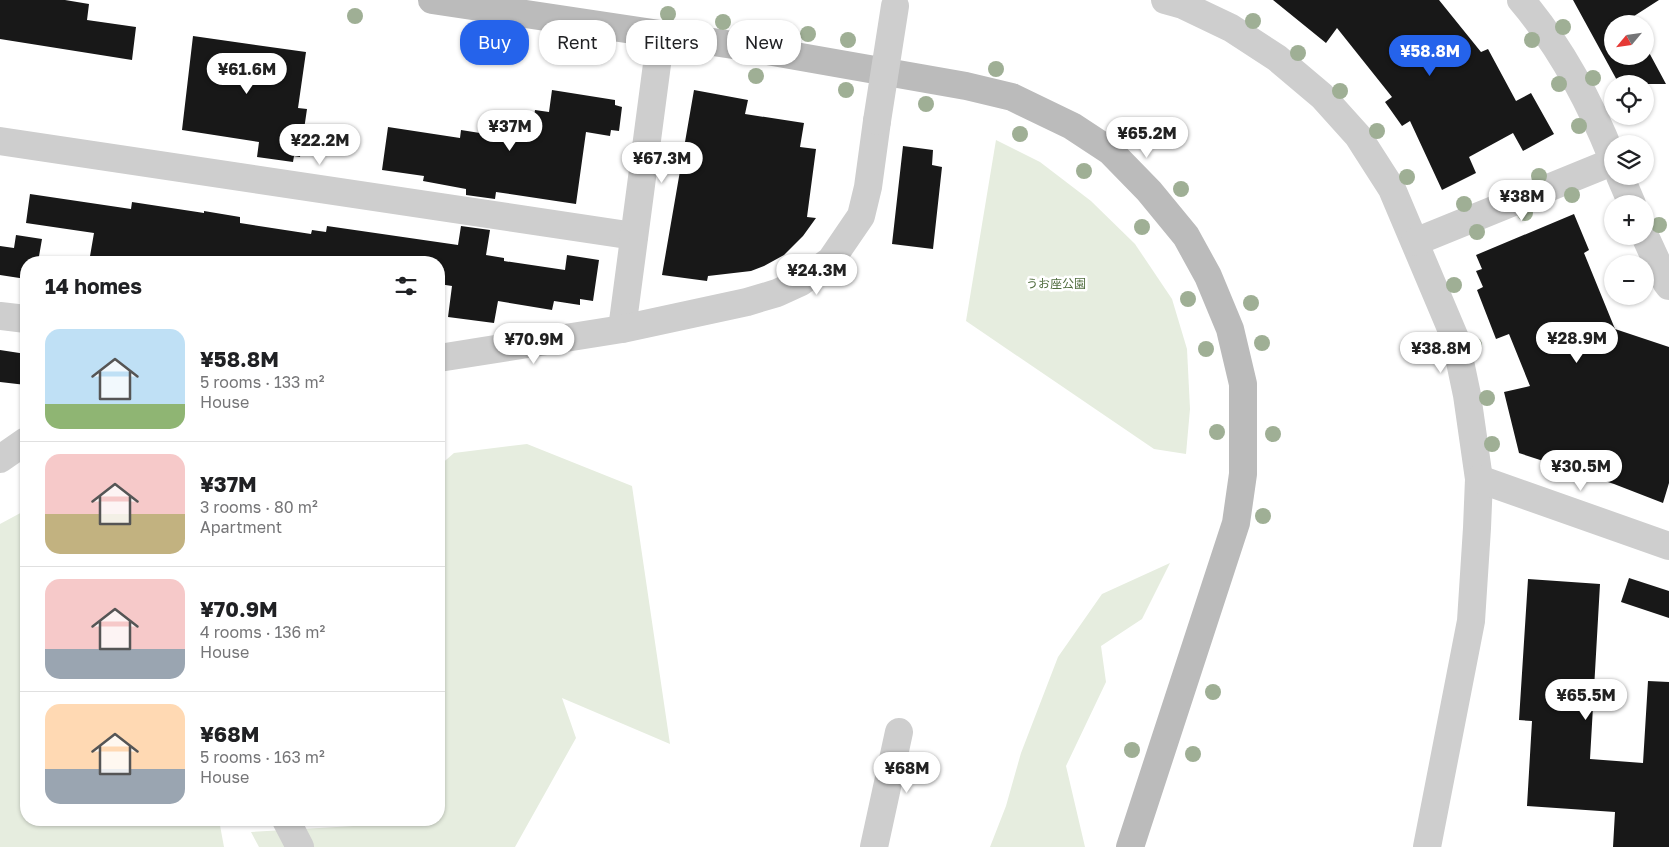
<!DOCTYPE html>
<html lang="en">
<head>
<meta charset="utf-8">
<style>
  body { margin:0; font-family:"Golos Text","Noto Sans JP",sans-serif; background:#f6f6f6; color:#202124; height:100vh; display:flex; flex-direction:column; font-size:19px; white-space:nowrap }
  * { box-sizing:border-box; margin:0 }
  p { font-size:16px; color:#757577 }
  .icon { flex:none; width:28px; height:28px; fill:none; stroke:currentColor; stroke-width:2; stroke-linecap:round; stroke-linejoin:round }
  .map { position:relative; flex:1; overflow:hidden }
  .panel { position:absolute; left:20px; top:256px; width:425px; height:570px; display:flex; flex-direction:column; background:#fff; border-radius:20px; box-shadow:0 1px 4px #0004 }
  .panel>* { flex:none }
  .banner { position:absolute; left:460px; top:20px; width:475px; height:45px; display:flex; gap:10px }
  .needle { width:32px; rotate:241deg }
  .controls { position:absolute; left:1604px; top:15px; display:grid; gap:10px }
  .controls a { display:grid; place-items:center; width:50px; height:50px; border-radius:50%; background:#fff; box-shadow:0 1px 4px #0004; font-size:25px }
  .price { position:absolute; translate:-50% -42px; padding:0 11px; border-radius:18px; background:#fff; color:#222; font-size:16px; line-height:32px; filter:drop-shadow(0 1px 2px #0008) }
  .price::after { content:''; position:absolute; left:50%; top:30px; width:15px; height:11px; margin-left:-8px; background:inherit; clip-path:polygon(0 0,100% 0,50% 100%) }
  .price.on { background:#2563eb; color:#fff }
  ul { padding:0; list-style:none }
  li { display:flex; align-items:center; gap:15px; height:125px; padding:0 25px }
  li+li { border-top:1px solid #e0e0e0 }
  li span { display:grid; place-items:center; flex:none; width:140px; height:100px; border-radius:15px; color:#555 }
  li>.icon { margin-inline-start:auto }
  span .icon { width:60px; height:60px; fill:#fffc; stroke-width:1 }
  li b { font-size:21px }
  h2 { display:flex; justify-content:space-between; align-items:center; height:60px; padding:0 25px; font-size:21px }
  .chip { padding:0 18px; border-radius:20px; background:#fff; box-shadow:0 1px 4px #0004; font-size:18px; line-height:45px }
  .chip.on { background:#2563eb; color:#fff }
  .map>svg:first-child { display:block }
</style>
</head>
<body>
<div class="map">
<svg width="1669" height="847" viewBox="0 0 1669 847">
  <rect width="100%" height="100%" fill="#fff"/>
  <g fill="#e6eddf">
    <polygon points="996,140 1040,162 1091,201 1135,244 1172,299 1187,349 1190,409 1186,454 1154,449 966,321"/>
    <polygon points="527,444 632,486 670,744 562,698 576,738 515,847 259,847 251,832 354,826 356,820 439,820 439,466 454,453"/>
    <polygon points="26,510 26,820 219,820 224,847 0,847 0,524"/>
    <polygon points="1170,563 1142,619 1101,646 1106,682 1066,766 1085,847 990,847 1006,806 1021,753 1058,657 1102,594"/>
  </g>
  <g fill="#181818">
    <polygon points="0,0 65,0 89,4 87,20 136,27 132,60 0,39"/>
    <polygon points="1273,0 1439,0 1481,52 1488,49 1516,101 1531,93 1554,134 1523,151 1513,133 1469,157 1476,173 1442,190 1410,121 1402,126 1385,102 1392,97 1337,28 1326,43"/>
    <polygon points="1573,0 1659,0 1631,18 1634,24 1612,24 1612,56 1645,56 1645,45 1666,84 1619,84"/>
    <polygon points="193,36 306,52 298,108 307,109 300,157 294,156 293,162 257,157 259,142 182,130"/>
    <polygon points="552,90 615,100 615,105 622,107 619,131 611,130 610,136 586,132 576,204 496,192 495,199 466,195 466,189 423,181 424,176 382,170 388,127 460,138 461,130 530,141 535,110 549,112"/>
    <polygon points="694,90 748,100 745,114 804,123 800,147 816,149 807,217 816,218 803,236 784,255 764,266 751,271 708,276 707,281 662,275"/>
    <polygon points="903,146 933,150 932,165 942,167 933,249 892,244"/>
    <polygon points="30,194 131,209 132,202 204,213 204,211 240,217 240,223 311,234 312,230 326,232 327,226 458,245 461,226 490,230 486,255 504,258 504,261 565,270 567,255 599,260 593,301 580,299 580,305 554,301 552,310 498,301 494,323 448,317 452,286 439,284 439,262 89,262 94,233 26,223"/>
    <polygon points="1574,214 1589,250 1584,253 1615,329 1669,347 1669,483 1663,503 1614,484 1519,453 1504,392 1530,386 1509,334 1496,339 1477,290 1483,287 1476,271 1482,269 1476,255"/>
    <polygon points="16,235 42,239 38,262 26,262 26,279 0,275 0,246 14,248"/>
    <polygon points="0,350 26,354 26,385 0,382"/>
    <polygon points="1629,578 1669,591 1669,618 1621,602"/>
    <polygon points="1528,579 1600,584 1590,759 1643,763 1648,681 1669,682 1669,847 1613,847 1615,812 1527,806 1532,721 1519,720"/>
  </g>
  <g fill="none" stroke-linecap="round" stroke-linejoin="round">
    <g stroke="#cecece" stroke-width="28">
      <polyline points="1165,0 1183,5 1231,28 1277,58 1322,96 1358,136 1392,189 1455,338 1467,395 1479,479 1477,528 1471,621 1427,847"/>
      <path d="M 1521,0 C 1561,47 1589,100 1612,157"/>
      <polyline points="0,141 634,236"/>
      <polyline points="1620,176 1632,204"/>
      <polyline points="1645,236 1666,282 1669,286"/>
      <polyline points="1415,242 1612,162"/>
      <polyline points="0,316 26,319"/>
      <polyline points="622,329 661,34"/>
      <polyline points="439,358 622,329 747,302 777,293 801,282 831,260 861,216 868,187 877,121"/>
      <polyline points="0,459 26,441"/>
      <polyline points="1479,479 1669,546"/>
      <polyline points="286,820 300,847"/>
      <polyline points="874,847 899,732"/>
    </g>
    <polyline stroke="#bbb" stroke-width="28" points="432,0 733,45 966,86 1012,97 1072,126 1110,151 1149,191 1186,236 1208,276 1230,329 1243,384 1243,474 1236,523 1130,847"/>
    <polyline stroke="#cecece" stroke-width="28" points="877,121 895,6"/>
  </g>
  <g fill="#9faf95">
    <circle cx="668" cy="14" r="8"/>
    <circle cx="355" cy="16" r="8"/>
    <circle cx="1253" cy="21" r="8"/>
    <circle cx="723" cy="22" r="8"/>
    <circle cx="1563" cy="27" r="8"/>
    <circle cx="808" cy="34" r="8"/>
    <circle cx="848" cy="40" r="8"/>
    <circle cx="1532" cy="40" r="8"/>
    <circle cx="1298" cy="53" r="8"/>
    <circle cx="996" cy="69" r="8"/>
    <circle cx="756" cy="76" r="8"/>
    <circle cx="1593" cy="78" r="8"/>
    <circle cx="1559" cy="84" r="8"/>
    <circle cx="846" cy="90" r="8"/>
    <circle cx="1340" cy="91" r="8"/>
    <circle cx="926" cy="104" r="8"/>
    <circle cx="1579" cy="126" r="8"/>
    <circle cx="1119" cy="127" r="8"/>
    <circle cx="1377" cy="131" r="8"/>
    <circle cx="1020" cy="134" r="8"/>
    <circle cx="1084" cy="171" r="8"/>
    <circle cx="1539" cy="176" r="8"/>
    <circle cx="1407" cy="177" r="8"/>
    <circle cx="1181" cy="189" r="8"/>
    <circle cx="1572" cy="195" r="8"/>
    <circle cx="1464" cy="204" r="8"/>
    <circle cx="1525" cy="213" r="8"/>
    <circle cx="1659" cy="225" r="8"/>
    <circle cx="1142" cy="227" r="8"/>
    <circle cx="1477" cy="232" r="8"/>
    <circle cx="1454" cy="285" r="8"/>
    <circle cx="1188" cy="299" r="8"/>
    <circle cx="1251" cy="303" r="8"/>
    <circle cx="1262" cy="343" r="8"/>
    <circle cx="1474" cy="345" r="8"/>
    <circle cx="1206" cy="349" r="8"/>
    <circle cx="1487" cy="398" r="8"/>
    <circle cx="1217" cy="432" r="8"/>
    <circle cx="1273" cy="434" r="8"/>
    <circle cx="1492" cy="444" r="8"/>
    <circle cx="1263" cy="516" r="8"/>
    <circle cx="1213" cy="692" r="8"/>
    <circle cx="1132" cy="750" r="8"/>
    <circle cx="1193" cy="754" r="8"/>
  </g>
  <g text-anchor="middle" dominant-baseline="central" stroke-width="5" stroke-linejoin="round" paint-order="stroke">
    <g font-size="12" fill="#506d3e" stroke="#fff">
      <text x="1056" y="283">うお座公園</text>
    </g>
  </g>
</svg>
<div class="controls">
<a><svg class="needle" viewBox="-14 -14 28 28"><path d="M0-13l5 13h-10z" fill="#e53935"/><path d="M0 13l5-13h-10z" fill="#757577"/></svg></a>
<a><svg class="icon" aria-label="locate" viewBox="0 0 24 24"><circle cx="12" cy="12" r="6"/><path d="M12 2v4M12 18v4M2 12h4M18 12h4"/></svg></a>
<a><svg class="icon" aria-label="layers" viewBox="0 0 24 24"><path d="M12 4l9 5-9 5-9-5zM3 14l9 5 9-5"/></svg></a>
<a>+</a>
<a>−</a>
</div>
<b class="price on" style="left:1430px;top:77px">¥58.8M</b>
<b class="price" style="left:247px;top:95px">¥61.6M</b>
<b class="price" style="left:510px;top:152px">¥37M</b>
<b class="price" style="left:1147px;top:159px">¥65.2M</b>
<b class="price" style="left:320px;top:166px">¥22.2M</b>
<b class="price" style="left:662px;top:184px">¥67.3M</b>
<b class="price" style="left:1522px;top:222px">¥38M</b>
<b class="price" style="left:817px;top:296px">¥24.3M</b>
<b class="price" style="left:1577px;top:364px">¥28.9M</b>
<b class="price" style="left:534px;top:365px">¥70.9M</b>
<b class="price" style="left:1441px;top:374px">¥38.8M</b>
<b class="price" style="left:1581px;top:492px">¥30.5M</b>
<b class="price" style="left:1586px;top:721px">¥65.5M</b>
<b class="price" style="left:907px;top:794px">¥68M</b>
<div class="banner">
<a class="chip on">Buy</a>
<a class="chip">Rent</a>
<a class="chip">Filters</a>
<a class="chip">New</a>
</div>
<section class="panel">
<h2>14 homes<svg class="icon" aria-label="filters" viewBox="0 0 24 24"><path d="M4 7h16M4 17h16"/><circle cx="9" cy="7" r="2"/><circle cx="15" cy="17" r="2"/></svg></h2>
<ul>
<li><span style="background:linear-gradient(#bfe0f5 75%,#8fb573 0)"><svg class="icon" aria-label="home" viewBox="0 0 24 24"><path d="M3 11l9-7 9 7M6 9v11h12V9"/></svg></span><div><b>¥58.8M</b><p>5 rooms · 133 m²</p><p>House</p></div></li>
<li><span style="background:linear-gradient(#f6c9c9 60%,#c2b280 0)"><svg class="icon" aria-label="home" viewBox="0 0 24 24"><path d="M3 11l9-7 9 7M6 9v11h12V9"/></svg></span><div><b>¥37M</b><p>3 rooms · 80 m²</p><p>Apartment</p></div></li>
<li><span style="background:linear-gradient(#f6c9c9 70%,#9aa5b1 0)"><svg class="icon" aria-label="home" viewBox="0 0 24 24"><path d="M3 11l9-7 9 7M6 9v11h12V9"/></svg></span><div><b>¥70.9M</b><p>4 rooms · 136 m²</p><p>House</p></div></li>
<li><span style="background:linear-gradient(#ffd9b3 65%,#9aa5b1 0)"><svg class="icon" aria-label="home" viewBox="0 0 24 24"><path d="M3 11l9-7 9 7M6 9v11h12V9"/></svg></span><div><b>¥68M</b><p>5 rooms · 163 m²</p><p>House</p></div></li>
</ul>
</section>
</div>
</body>
</html>
